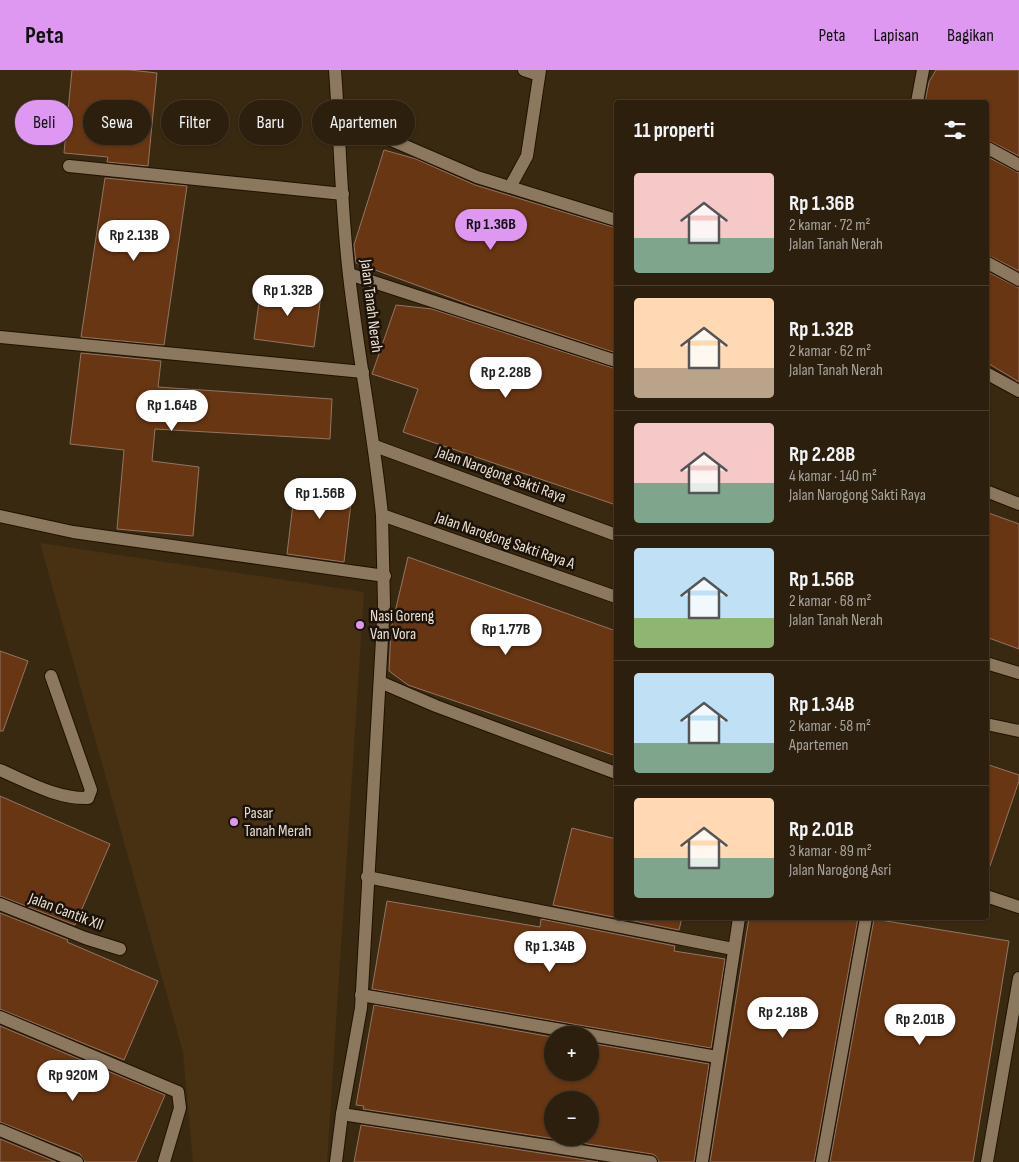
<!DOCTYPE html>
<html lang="id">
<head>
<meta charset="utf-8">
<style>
  body { margin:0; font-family:"Sofia Sans Condensed",sans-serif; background:#342716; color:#f1f3f6; height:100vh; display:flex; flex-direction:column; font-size:19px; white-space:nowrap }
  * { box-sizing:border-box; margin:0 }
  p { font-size:16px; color:#a6a29d }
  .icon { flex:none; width:28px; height:28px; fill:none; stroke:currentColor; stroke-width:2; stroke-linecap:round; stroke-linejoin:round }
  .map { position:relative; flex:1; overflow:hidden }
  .details { position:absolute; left:614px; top:30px; width:375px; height:820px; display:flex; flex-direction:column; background:#2c1f0d; border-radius:5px; box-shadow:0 1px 4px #0004,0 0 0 1px #483d2e }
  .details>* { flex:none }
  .hud { position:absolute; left:15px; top:30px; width:475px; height:45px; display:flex; gap:10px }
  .controls { position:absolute; left:544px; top:956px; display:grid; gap:10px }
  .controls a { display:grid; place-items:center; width:55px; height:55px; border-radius:50%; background:#2c1f0d; box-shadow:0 1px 4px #0004,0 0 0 1px #483d2e; font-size:25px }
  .price { position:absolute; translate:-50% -42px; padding:0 11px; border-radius:18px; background:#fff; color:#222; font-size:16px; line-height:32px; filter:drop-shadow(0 1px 2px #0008) }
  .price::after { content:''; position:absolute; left:50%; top:30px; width:15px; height:11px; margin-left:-8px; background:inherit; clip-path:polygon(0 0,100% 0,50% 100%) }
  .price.active { background:#df98f1; color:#111 }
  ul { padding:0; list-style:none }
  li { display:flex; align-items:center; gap:15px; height:125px; padding:0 20px }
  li+li { border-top:1px solid #483d2e }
  li span { display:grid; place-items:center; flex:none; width:140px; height:100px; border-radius:5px; color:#555 }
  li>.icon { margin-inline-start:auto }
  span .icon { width:60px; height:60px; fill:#fffc; stroke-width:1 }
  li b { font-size:21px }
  h2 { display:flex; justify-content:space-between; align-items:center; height:60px; padding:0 20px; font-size:21px }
  .chip { padding:0 18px; border-radius:22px; background:#2c1f0d; box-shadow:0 1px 4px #0004,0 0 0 1px #483d2e; font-size:18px; line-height:45px }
  .chip.active { background:#df98f1; color:#111 }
  header { display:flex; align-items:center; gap:30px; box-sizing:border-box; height:70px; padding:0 25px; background:#df98f1; color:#111 }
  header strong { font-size:24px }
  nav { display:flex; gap:28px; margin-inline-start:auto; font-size:18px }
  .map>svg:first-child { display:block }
</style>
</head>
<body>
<header>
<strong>Peta</strong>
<nav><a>Peta</a><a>Lapisan</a><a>Bagikan</a></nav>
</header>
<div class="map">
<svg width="1019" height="1092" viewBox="0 0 1019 1092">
  <rect width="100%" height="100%" fill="#3a2911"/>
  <polygon fill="#473112" points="40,473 364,522 327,1092 193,1092 183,982"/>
  <g fill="#693613" stroke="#937564" fill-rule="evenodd">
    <polygon points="72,0 130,0 157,3 148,96 107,92 108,87 64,83"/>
    <polygon points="936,0 1019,0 1019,86 986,69 986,32 925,32 929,12"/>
    <polygon points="384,80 416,89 475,115 616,158 616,283 471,235 356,193 354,175"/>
    <polygon points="986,86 1019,103 1019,201 986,184"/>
    <polygon points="105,108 187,116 164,275 81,267"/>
    <polygon points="986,201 1019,218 1019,312 986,292"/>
    <polygon points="261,217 321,225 314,277 254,269"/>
    <polygon points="396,235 432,239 616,299 616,435 403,362 418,319 372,304"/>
    <polygon points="81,283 161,291 158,317 332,329 330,369 155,359 152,391 199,397 193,466 117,459 124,380 70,374"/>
    <polygon points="296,409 353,416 344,492 287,484"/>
    <polygon points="986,442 1019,454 1019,579 986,567"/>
    <polygon points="408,487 616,561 616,686 408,615 389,601 391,559"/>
    <polygon points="0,581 28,591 3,661 0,661"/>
    <polygon points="986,694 1019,705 1019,711 990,796 986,795"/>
    <polygon points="0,726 110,774 75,855 0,826"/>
    <polygon points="572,758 616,769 616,848 682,848 679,860 553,835"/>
    <polygon points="387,831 540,857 541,849 675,876 674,881 725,889 711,978 372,919"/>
    <polygon points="0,843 68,870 67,872 158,911 124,990 0,939"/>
    <polygon points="749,848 858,848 814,1092 710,1092"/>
    <polygon points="874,849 1009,871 973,1092 830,1092"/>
    <path d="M 374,935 L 552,967 L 552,1002 L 590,1002 L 590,973 L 709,994 L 694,1092 L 659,1092 L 656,1086 L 652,1084 L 363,1039 L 364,1036 L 356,1035 ZM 552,1030 L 590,1030 L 590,1068 L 552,1068 Z"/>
    <polygon points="0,956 165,1025 136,1092 85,1092 80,1084 0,1052"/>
    <polygon points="361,1055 598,1092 354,1092"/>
    <polygon points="0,1069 56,1092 0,1092"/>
  </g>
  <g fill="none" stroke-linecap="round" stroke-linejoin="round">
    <g stroke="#201100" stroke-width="14">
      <g id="minor">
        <polyline points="524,0 539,5"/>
        <polyline points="917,32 923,0"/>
        <polyline points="338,47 477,107 616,150"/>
        <polyline points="986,77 1019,95"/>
        <polyline points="69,96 343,124"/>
        <polyline points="510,117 527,86 540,0"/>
        <polyline points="986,192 1019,210"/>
        <polyline points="349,204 616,291"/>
        <polyline points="0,267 363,302"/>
        <polyline points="986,303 1019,321"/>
        <polyline points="986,421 1019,434"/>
        <polyline points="0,446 73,462 385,506"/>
        <polyline points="380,612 436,636 616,703"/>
        <path d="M 0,700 C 28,712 57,729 88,728 L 91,720 L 51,606"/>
        <polyline points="367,807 733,879"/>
        <polyline points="986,826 1019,837"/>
        <polyline points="0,834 85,868 120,879"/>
        <polyline points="361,925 717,987"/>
        <polyline points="0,947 178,1022 180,1038 164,1092"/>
        <polyline points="342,1044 651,1092"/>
        <polyline points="0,1060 77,1092"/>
        <polyline points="336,1092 342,1044 361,938 384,534 382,445"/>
        <polyline points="702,1092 739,848"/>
        <polyline points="822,1092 866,848"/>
      </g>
    </g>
    <g stroke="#201100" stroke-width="14">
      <g id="tertiary">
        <path d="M 335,0 C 340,68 341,137 349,205 C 358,285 374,365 382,445 L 616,527"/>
        <polyline points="375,376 616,465"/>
        <polyline points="986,593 1019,603"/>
        <polyline points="986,654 1019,661"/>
        <polyline points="987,1092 1019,908"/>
      </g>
    </g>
    <use href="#minor" stroke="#8b785e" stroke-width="12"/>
    <use href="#tertiary" stroke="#8b785e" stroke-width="12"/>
  </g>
  <g fill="#df98f1" stroke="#1b1309" stroke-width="2">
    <circle cx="360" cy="555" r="5"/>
    <circle cx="234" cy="752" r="5"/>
  </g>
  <g text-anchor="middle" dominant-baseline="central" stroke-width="5" stroke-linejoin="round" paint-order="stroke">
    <g font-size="16" fill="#eadfd1" stroke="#1b1309">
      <text transform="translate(371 236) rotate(83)">Jalan Tanah Nerah</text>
      <text transform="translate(501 405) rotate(20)">Jalan Narogong Sakti Raya</text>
      <text transform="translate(505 471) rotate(19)">Jalan Narogong Sakti Raya A</text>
      <text transform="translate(66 842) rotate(21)">Jalan Cantik XII</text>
    </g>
    <g font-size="16" fill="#eadfd1" stroke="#1b1309" text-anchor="start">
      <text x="370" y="546">Nasi Goreng<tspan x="370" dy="18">Van Vora</tspan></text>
      <text x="244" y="743">Pasar<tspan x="244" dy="18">Tanah Merah</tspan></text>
    </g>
  </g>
</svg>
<div class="controls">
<a>+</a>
<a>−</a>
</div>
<b class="price active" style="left:491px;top:181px">Rp 1.36B</b>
<b class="price" style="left:134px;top:192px">Rp 2.13B</b>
<b class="price" style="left:288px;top:247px">Rp 1.32B</b>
<b class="price" style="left:506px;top:329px">Rp 2.28B</b>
<b class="price" style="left:172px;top:362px">Rp 1.64B</b>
<b class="price" style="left:320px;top:450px">Rp 1.56B</b>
<b class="price" style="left:506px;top:586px">Rp 1.77B</b>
<b class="price" style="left:550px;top:903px">Rp 1.34B</b>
<b class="price" style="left:783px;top:969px">Rp 2.18B</b>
<b class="price" style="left:920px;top:976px">Rp 2.01B</b>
<b class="price" style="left:73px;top:1032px">Rp 920M</b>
<div class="hud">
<a class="chip active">Beli</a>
<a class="chip">Sewa</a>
<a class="chip">Filter</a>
<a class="chip">Baru</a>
<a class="chip">Apartemen</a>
</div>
<section class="details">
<h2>11 properti<svg class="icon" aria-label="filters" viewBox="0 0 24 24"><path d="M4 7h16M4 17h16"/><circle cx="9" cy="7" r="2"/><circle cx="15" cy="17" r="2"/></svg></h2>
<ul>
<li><span style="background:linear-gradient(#f6c9c9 65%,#7fa58c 0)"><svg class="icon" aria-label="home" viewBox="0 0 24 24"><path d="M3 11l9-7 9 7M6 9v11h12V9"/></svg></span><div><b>Rp 1.36B</b><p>2 kamar · 72 m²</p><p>Jalan Tanah Nerah</p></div></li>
<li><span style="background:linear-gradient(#ffd9b3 70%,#b9a48a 0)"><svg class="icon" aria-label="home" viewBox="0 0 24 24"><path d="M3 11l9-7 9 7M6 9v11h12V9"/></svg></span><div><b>Rp 1.32B</b><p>2 kamar · 62 m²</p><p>Jalan Tanah Nerah</p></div></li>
<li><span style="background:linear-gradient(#f6c9c9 60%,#7fa58c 0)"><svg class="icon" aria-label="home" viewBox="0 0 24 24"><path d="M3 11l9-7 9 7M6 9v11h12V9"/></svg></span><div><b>Rp 2.28B</b><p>4 kamar · 140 m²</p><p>Jalan Narogong Sakti Raya</p></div></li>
<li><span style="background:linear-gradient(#bfe0f5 70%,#8fb573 0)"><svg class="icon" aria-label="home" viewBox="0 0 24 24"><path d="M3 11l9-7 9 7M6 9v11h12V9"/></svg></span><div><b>Rp 1.56B</b><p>2 kamar · 68 m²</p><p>Jalan Tanah Nerah</p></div></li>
<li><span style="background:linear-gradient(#bfe0f5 70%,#7fa58c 0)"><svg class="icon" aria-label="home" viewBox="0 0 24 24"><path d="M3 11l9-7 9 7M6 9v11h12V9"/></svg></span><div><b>Rp 1.34B</b><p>2 kamar · 58 m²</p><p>Apartemen</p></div></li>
<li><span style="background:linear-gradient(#ffd9b3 60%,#7fa58c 0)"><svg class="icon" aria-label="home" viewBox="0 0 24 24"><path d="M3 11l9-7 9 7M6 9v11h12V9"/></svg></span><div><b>Rp 2.01B</b><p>3 kamar · 89 m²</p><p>Jalan Narogong Asri</p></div></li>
</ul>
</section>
</div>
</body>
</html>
